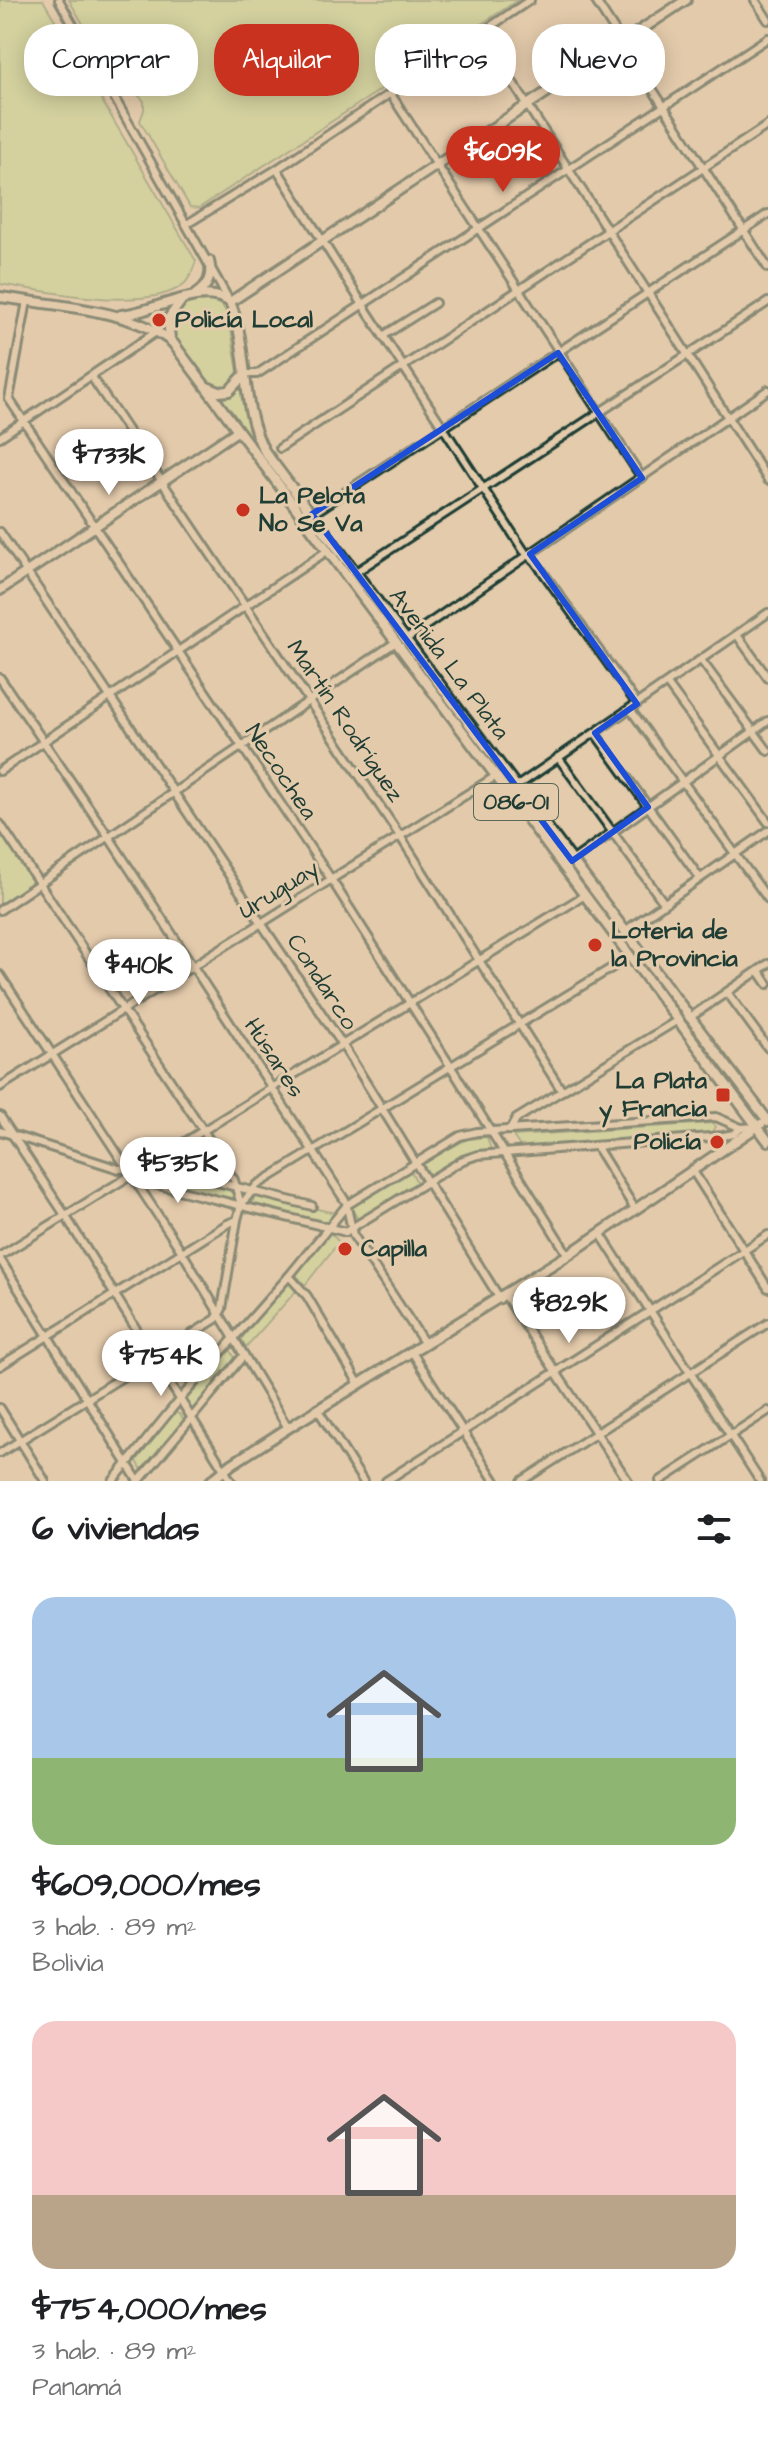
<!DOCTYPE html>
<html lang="es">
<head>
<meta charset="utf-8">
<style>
  body { margin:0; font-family:"Architects Daughter",sans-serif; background:#f6f6f6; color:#202124; height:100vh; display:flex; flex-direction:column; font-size:30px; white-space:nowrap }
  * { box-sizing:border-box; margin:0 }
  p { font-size:26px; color:#757577 }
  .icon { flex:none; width:44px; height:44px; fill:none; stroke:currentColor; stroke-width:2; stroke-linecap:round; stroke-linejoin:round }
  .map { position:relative; height:1481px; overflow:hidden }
  .sheet { display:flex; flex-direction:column; background:#fff; flex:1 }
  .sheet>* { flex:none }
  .banner { position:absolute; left:24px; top:24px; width:720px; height:72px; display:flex; gap:16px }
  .price { position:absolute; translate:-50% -68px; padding:0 18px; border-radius:28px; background:#fff; color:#222; font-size:26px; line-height:52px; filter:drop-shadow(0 2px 4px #0008) }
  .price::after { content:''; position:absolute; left:50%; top:48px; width:24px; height:18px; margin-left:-12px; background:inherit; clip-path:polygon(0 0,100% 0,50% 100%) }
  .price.selected { background:#c8321e; color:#fff }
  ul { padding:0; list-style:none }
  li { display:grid; align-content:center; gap:16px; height:424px; padding:0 32px }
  li span { display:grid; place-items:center; height:248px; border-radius:24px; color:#555 }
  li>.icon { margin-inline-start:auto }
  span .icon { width:144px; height:144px; fill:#fffc; stroke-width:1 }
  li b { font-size:34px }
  h2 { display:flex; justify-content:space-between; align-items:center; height:96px; padding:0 32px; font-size:34px }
  .tag { padding:0 28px; border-radius:32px; background:#fff; box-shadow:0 4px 20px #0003; font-size:28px; line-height:72px }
  .tag.selected { background:#c8321e; color:#fff }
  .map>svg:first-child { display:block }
</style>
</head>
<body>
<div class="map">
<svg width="768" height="1481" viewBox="0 0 768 1481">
  <rect width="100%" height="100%" fill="#e3cbab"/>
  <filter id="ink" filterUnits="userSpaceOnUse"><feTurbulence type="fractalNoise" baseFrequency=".0125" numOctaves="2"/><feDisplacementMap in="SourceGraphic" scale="16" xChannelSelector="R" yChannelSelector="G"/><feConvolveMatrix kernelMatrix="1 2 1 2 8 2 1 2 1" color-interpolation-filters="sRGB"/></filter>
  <g filter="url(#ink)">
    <g fill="#c0d990" stroke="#708b62" stroke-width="2">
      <path d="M 0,0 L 43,0 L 196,261 C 193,269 191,277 185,283 C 152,314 42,291 0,284 Z"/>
      <polygon points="69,0 518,0 199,208 190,207 140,121 144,110 144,101 131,88 121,89"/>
      <polygon points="205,298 222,305 229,317 238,372 232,385 225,388 218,388 204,380 172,332 172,317 180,307"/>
      <polygon points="242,382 251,430 260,450 748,1105 219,399 216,395 229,395"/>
      <polygon points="0,824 39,884 0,910"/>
      <polygon points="713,1123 716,1127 710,1134 521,1148 513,1136"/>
      <polygon points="487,1137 491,1150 473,1152 431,1176 422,1163 467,1139"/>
      <polygon points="156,1171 228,1189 234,1195 230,1199 158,1182 149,1176"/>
      <polygon points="411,1171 417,1183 358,1219 351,1208 354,1205"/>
      <polygon points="255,1195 326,1211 337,1213 329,1221 322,1222 252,1204"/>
      <polygon points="330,1232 339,1242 305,1285 295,1274"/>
      <polygon points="288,1281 297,1290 246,1347 241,1339"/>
      <polygon points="230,1349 236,1360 192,1410 185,1401"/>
      <polygon points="174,1413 180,1414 184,1421 142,1470 136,1459"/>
    </g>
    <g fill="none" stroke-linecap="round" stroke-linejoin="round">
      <g stroke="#1f3d34" stroke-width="12">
        <g id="minor">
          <polyline points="59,0 230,302"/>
          <polyline points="595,0 768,268"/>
          <polyline points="755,0 768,20"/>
          <polyline points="481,33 768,480"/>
          <polyline points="390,93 642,478"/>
          <polyline points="277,169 363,305 524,551 535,561 637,704"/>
          <polyline points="187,224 277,169 530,0"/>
          <polyline points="27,301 9,399 331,879 451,1067 568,1255"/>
          <polyline points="383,336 435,303"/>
          <polyline points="244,374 257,374 768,38"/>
          <polyline points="91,376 400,836 562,1091"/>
          <polyline points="0,437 156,332"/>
          <polyline points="280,448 768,125"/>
          <polyline points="312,514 768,214"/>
          <polyline points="0,532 342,1044 500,1299"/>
          <polyline points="356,572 768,302"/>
          <polyline points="737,635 768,678"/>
          <polyline points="405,640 768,390"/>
          <polyline points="701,660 768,751"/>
          <polyline points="0,678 109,837 346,1202 353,1235 425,1344"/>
          <polyline points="667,684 768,822"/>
          <polyline points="630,709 768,899"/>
          <polyline points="595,733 699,877"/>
          <polyline points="558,757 664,903"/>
          <polyline points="0,771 327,551"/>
          <polyline points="516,787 768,613"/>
          <polyline points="0,824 203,1130 234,1180 241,1205"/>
          <polyline points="572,861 768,721"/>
          <polyline points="0,910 396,642"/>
          <polyline points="625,931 768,831"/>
          <polyline points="759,971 768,984"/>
          <polyline points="0,975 182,1252 288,1428"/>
          <polyline points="727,992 768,1048"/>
          <polyline points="689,1018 768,964"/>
          <polyline points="0,1087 496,776"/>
          <polyline points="0,1116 65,1215 231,1481"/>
          <polyline points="510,1130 516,1119 678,1020"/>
          <polyline points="0,1131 119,1169 128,1168"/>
          <polyline points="596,1146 635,1209"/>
          <polyline points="154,1163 165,1169 312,1206"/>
          <polyline points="693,1171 768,1288"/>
          <polyline points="138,1183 150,1183 346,1232"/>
          <polyline points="345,1232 463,1160 478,1155 723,1136 734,1134 741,1128"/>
          <polyline points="600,1233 760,1481"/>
          <polyline points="0,1256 585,895"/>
          <polyline points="0,1259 138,1481"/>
          <polyline points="289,1276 307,1296 359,1384"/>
          <polyline points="505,1295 628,1481"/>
          <polyline points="412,1352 495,1481"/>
          <polyline points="0,1366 227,1224 237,1220 241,1205 257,1185 631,956"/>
          <polyline points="0,1408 45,1481"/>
          <polyline points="318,1410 363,1481"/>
          <polyline points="0,1453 216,1319 222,1309 237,1220"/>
          <polyline points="113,1481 180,1399 289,1276 347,1205 460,1136 477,1132 716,1117 741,1128 757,1127"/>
          <polyline points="139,1481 244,1355"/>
          <polyline points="386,1481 768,1235"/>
          <polyline points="522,1481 768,1323"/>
          <polyline points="660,1481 768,1411"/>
        </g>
      </g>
      <g stroke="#1f3d34" stroke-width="14">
        <g id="major">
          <path d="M 196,294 C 208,286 213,276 209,261"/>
          <path d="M 0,297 C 50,305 134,309 173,343 L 768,1141"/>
          <polyline points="230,302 686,0"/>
          <path d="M 121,315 C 155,312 202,282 230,302 C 250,349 239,407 265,452 L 768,1121"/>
          <polyline points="170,339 168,319 181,301"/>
          <polyline points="207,387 219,392 229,391 244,375"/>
          <polyline points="0,590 237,431"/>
          <polyline points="211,1481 232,1464 288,1428 568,1255 761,1124"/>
        </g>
      </g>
      <use href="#minor" stroke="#e3cbab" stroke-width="6"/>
      <use href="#major" stroke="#e3cbab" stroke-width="8"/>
    </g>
  </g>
  <path d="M0 0H768V1481H0ZM 558,353 L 642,478 L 530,554 L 637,704 L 595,733 L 648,807 L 572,861 L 312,514 Z" fill="#e3cbab" fill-opacity=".55" fill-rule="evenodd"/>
  <path fill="none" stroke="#1d4ed8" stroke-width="6" stroke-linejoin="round" d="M 558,353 L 642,478 L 530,554 L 637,704 L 595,733 L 648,807 L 572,861 L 312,514 Z"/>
  <g fill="#c8321e" stroke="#e3cbab" stroke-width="3">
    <circle cx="159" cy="320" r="8"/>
    <circle cx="243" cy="510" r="8"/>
    <circle cx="595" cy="945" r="8"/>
    <rect x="715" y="1087" width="16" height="16" rx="4"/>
    <circle cx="717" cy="1142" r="8"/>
    <circle cx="345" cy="1249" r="8"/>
  </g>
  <g text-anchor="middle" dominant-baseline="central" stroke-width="6" stroke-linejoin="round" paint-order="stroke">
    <rect fill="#e3cbab" stroke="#5a6858" stroke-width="2" x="474" y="784" width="84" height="36" rx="6"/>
    <g font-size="22" font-weight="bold" fill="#1f3d34">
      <text x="516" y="802">086-01</text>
    </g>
    <g font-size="24" font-weight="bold" fill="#1f3d34" stroke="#e3cbab" text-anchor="start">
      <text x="175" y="320">Policía Local</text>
      <text x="259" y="496">La Pelota<tspan x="259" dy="28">No Se Va</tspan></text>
      <text x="611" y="931">Loteria de<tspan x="611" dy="28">la Provincia</tspan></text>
      <text x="707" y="1081" text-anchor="end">La Plata<tspan x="707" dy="28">y Francia</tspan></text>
      <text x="701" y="1142" text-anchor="end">Policía</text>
      <text x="361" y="1249">Capilla</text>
    </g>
    <g font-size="24" fill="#1f3d34" stroke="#e3cbab">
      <text transform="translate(449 664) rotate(53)">Avenida La Plata</text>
      <text transform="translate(345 721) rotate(56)">Martín Rodríguez</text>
      <text transform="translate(281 772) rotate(56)">Necochea</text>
      <text transform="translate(279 890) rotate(-32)">Uruguay</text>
      <text transform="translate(322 982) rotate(57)">Condarco</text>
      <text transform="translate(274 1058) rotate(57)">Húsares</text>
    </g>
  </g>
</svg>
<b class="price selected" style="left:503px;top:194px">$609K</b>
<b class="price" style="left:109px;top:497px">$733K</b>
<b class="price" style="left:139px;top:1007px">$410K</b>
<b class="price" style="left:178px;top:1205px">$535K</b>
<b class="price" style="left:569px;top:1345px">$829K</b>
<b class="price" style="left:161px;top:1398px">$754K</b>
<div class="banner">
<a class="tag">Comprar</a>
<a class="tag selected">Alquilar</a>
<a class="tag">Filtros</a>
<a class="tag">Nuevo</a>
</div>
</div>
<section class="sheet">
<h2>6 viviendas<svg class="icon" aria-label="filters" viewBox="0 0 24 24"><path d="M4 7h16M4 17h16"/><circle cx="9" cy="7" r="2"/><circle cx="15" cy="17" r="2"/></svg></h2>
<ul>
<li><span style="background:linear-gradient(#a9c7e8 65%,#8fb573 0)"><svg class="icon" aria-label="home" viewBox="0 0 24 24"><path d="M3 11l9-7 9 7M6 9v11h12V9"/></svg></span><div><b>$609,000/mes</b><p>3 hab. · 89 m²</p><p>Bolivia</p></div></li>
<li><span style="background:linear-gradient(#f6c9c9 70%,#b9a48a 0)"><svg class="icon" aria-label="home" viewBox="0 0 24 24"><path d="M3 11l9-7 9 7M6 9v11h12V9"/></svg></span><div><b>$754,000/mes</b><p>3 hab. · 89 m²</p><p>Panamá</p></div></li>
</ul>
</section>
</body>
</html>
